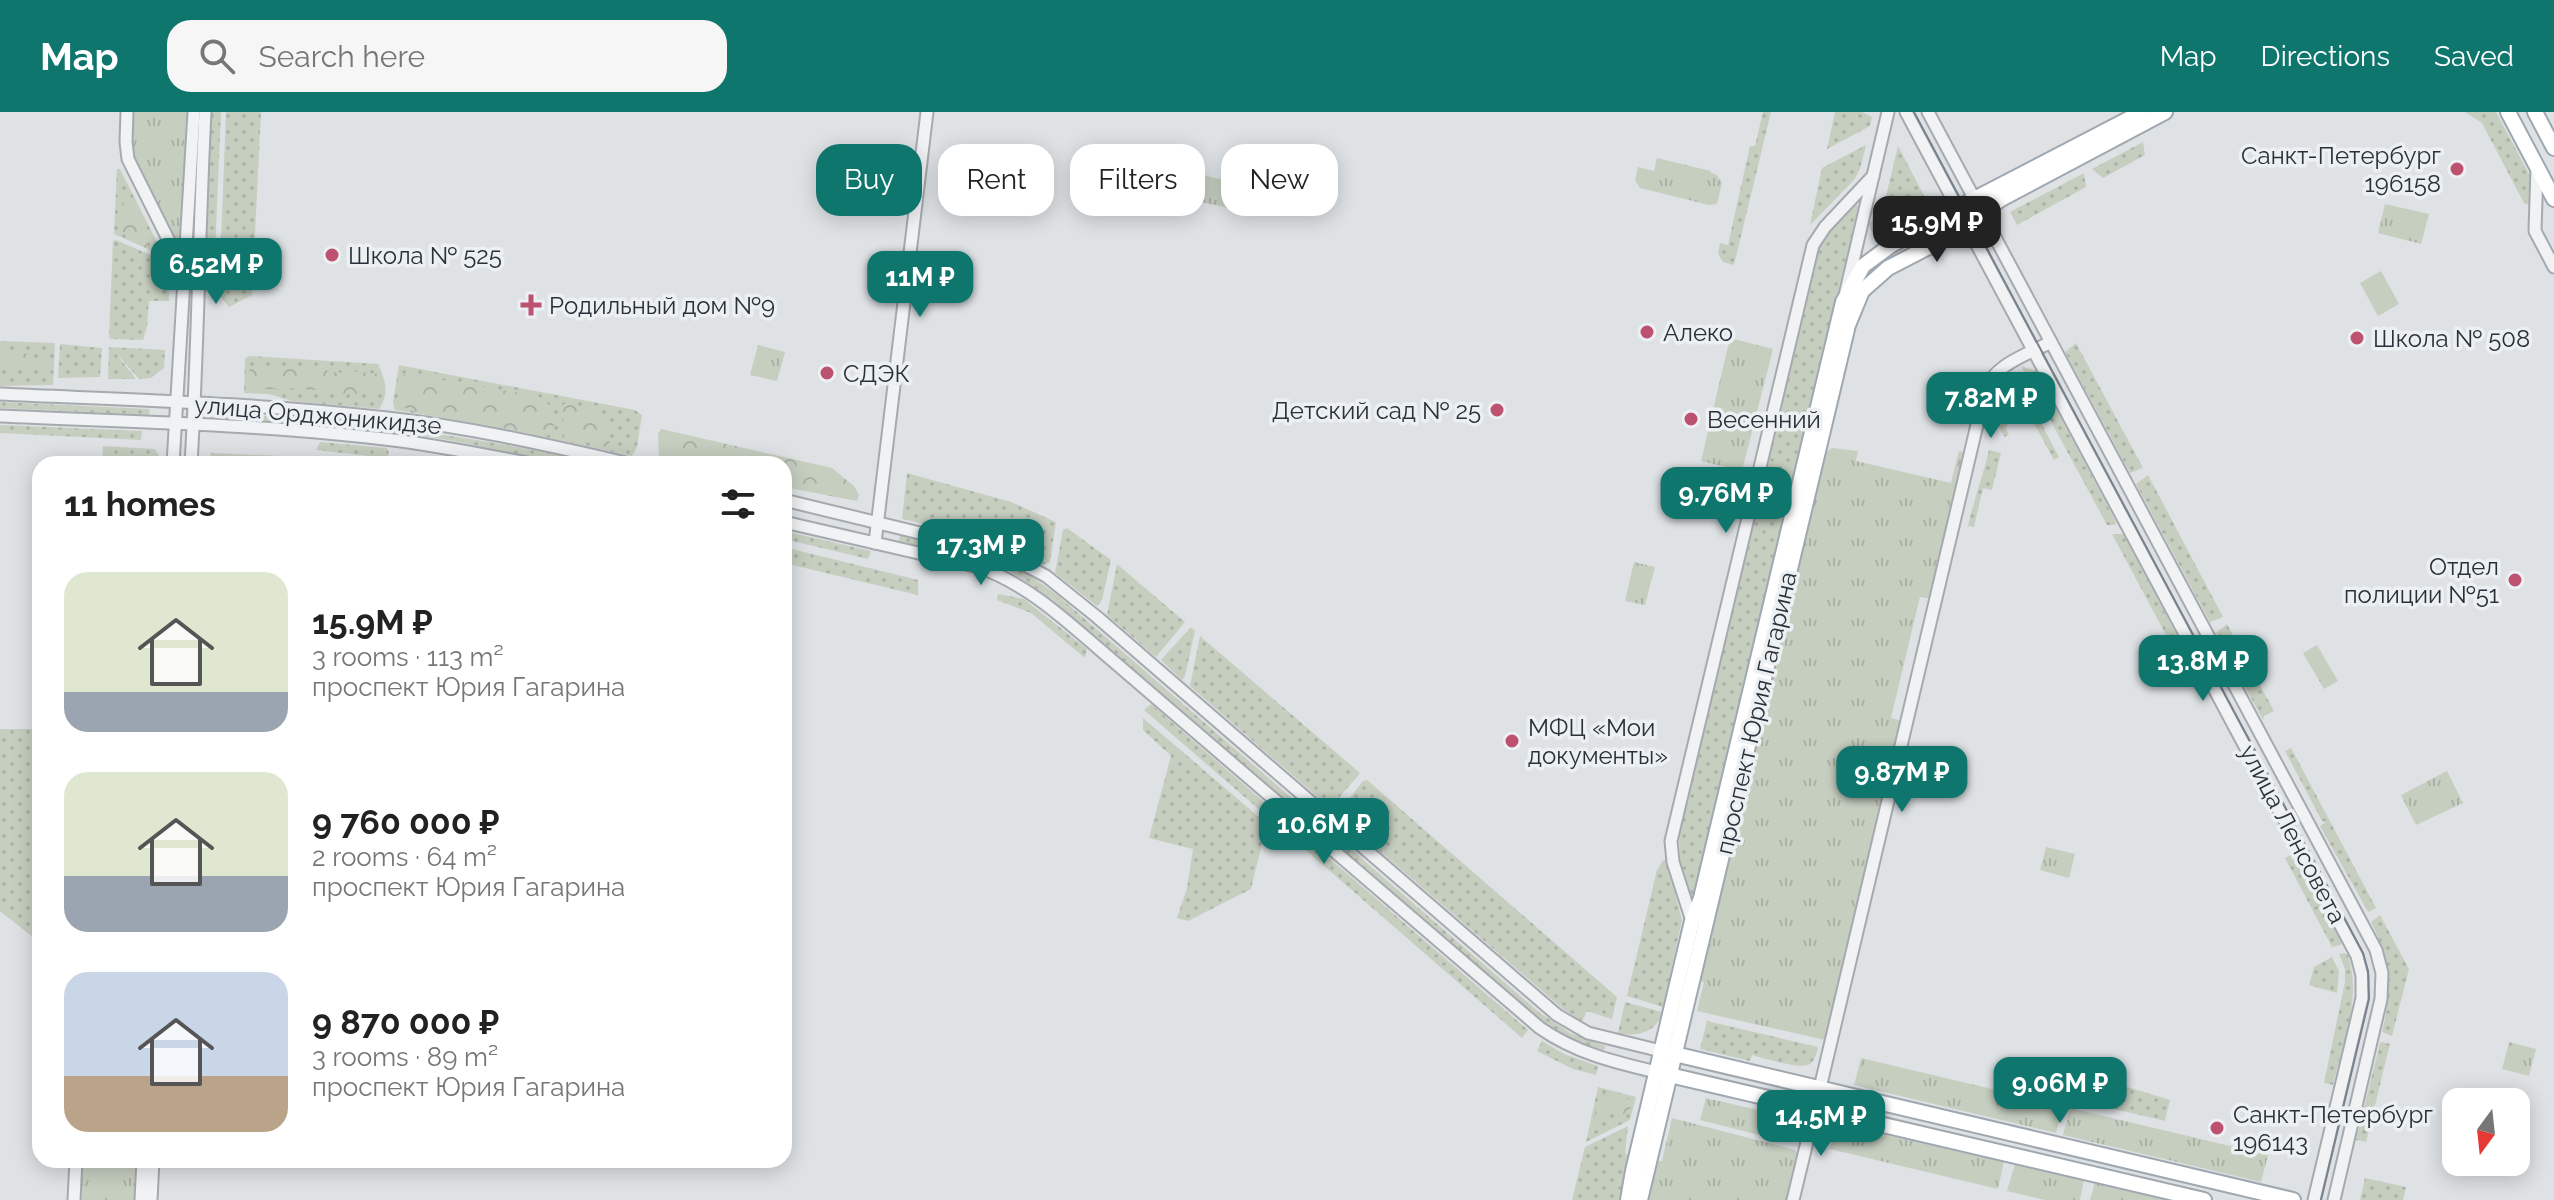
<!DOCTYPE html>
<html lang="en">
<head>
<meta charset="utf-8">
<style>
  body { margin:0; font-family:Raleway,sans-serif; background:#f6f6f6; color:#222; height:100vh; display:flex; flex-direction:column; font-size:30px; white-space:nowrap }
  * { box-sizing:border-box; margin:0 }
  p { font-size:26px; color:#767676 }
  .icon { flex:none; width:44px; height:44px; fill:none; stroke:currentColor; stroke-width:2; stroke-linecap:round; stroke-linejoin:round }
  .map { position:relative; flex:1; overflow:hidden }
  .panel { position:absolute; left:32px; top:344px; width:760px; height:712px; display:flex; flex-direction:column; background:#fff; border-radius:24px; box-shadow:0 4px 20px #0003 }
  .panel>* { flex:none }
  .guide { position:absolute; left:816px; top:32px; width:760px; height:72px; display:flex; gap:16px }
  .needle { width:52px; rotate:195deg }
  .buttons { position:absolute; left:2442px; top:976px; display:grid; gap:16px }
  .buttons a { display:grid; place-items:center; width:88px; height:88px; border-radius:16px; background:#fff; box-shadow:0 4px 20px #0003; font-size:40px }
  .price { position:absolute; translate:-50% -68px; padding:0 18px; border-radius:16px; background:#0f766e; color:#fff; font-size:26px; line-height:52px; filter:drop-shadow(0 2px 4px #0008) }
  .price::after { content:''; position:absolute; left:50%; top:48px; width:24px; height:18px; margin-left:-12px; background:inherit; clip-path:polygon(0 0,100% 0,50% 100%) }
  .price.current { background:#222; color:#fff }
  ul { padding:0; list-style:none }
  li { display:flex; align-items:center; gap:24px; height:200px; padding:0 32px }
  li span { display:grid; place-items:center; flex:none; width:224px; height:160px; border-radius:24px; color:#555 }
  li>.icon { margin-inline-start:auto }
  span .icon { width:96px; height:96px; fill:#fffc; stroke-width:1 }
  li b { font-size:34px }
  h2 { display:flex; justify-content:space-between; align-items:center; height:96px; padding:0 32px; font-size:34px }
  .pill { padding:0 28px; border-radius:24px; background:#fff; box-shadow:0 4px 20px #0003; font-size:28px; line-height:72px }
  .pill.current { background:#0f766e; color:#fff }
  header { display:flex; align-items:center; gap:48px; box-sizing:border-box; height:112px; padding:0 40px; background:#0f766e; color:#fff }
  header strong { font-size:38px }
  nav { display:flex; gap:44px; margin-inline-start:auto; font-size:28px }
  .search { width:560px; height:72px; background:#f6f6f6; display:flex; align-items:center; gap:20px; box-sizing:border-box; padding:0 28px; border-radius:24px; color:#767676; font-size:30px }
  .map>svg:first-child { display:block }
</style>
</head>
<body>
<header>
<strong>Map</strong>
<div class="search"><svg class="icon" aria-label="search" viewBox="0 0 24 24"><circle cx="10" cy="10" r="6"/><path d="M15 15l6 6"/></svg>Search here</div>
<nav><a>Map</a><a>Directions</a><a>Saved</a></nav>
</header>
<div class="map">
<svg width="2554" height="1088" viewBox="0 0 2554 1088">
  <defs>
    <pattern id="grass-dots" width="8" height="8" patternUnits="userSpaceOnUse" patternTransform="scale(2)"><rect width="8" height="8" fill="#c6cec0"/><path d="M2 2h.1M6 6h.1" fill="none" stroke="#aab1a6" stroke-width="1.8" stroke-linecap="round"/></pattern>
    <pattern id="forest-crowns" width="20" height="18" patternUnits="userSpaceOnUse" patternTransform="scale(2)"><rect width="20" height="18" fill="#c6cec0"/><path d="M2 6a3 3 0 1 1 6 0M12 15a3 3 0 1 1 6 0" fill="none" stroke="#aab1a6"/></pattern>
    <pattern id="park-tufts" width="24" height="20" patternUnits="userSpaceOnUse" patternTransform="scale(2)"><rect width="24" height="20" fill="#c6cec0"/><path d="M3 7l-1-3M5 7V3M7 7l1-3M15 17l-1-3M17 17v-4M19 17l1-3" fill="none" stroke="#aab1a6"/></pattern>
  </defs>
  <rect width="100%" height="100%" fill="#dee2e5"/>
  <g fill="url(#grass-dots)">
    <polygon points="210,0 221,0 214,163 209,163 204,129"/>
    <polygon points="226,0 261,0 252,183 229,195 219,183"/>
    <polygon points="1763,0 1771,0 1734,153 1723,150 1718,142 1720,131 1728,133 1750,34 1755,34"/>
    <polygon points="1835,0 1862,0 1872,5 1870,14 1827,37"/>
    <polygon points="2465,0 2496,0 2530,64 2532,90 2530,93 2524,91 2482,11"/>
    <polygon points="2143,30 2145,43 2103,66 2092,57"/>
    <polygon points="1866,33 1860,57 1854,68 1810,113 1822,56"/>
    <polygon points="1898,34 1930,95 1877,122 1871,119 1869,112 1872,108 1880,109"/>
    <polygon points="117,57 120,57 164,144 114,122"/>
    <polygon points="2084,61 2086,75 2017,113 2010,100"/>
    <polygon points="1857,92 1858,96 1695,782 1691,784 1680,759 1679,722 1818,137 1826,123"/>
    <polygon points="116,128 167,150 168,153 169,189 149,189 147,215 143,228 110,227 109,225 113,129"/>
    <polygon points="0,229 55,231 53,273 0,274"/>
    <polygon points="2076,231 2143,356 2130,361 2065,240"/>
    <polygon points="60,232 102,236 100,265 58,266"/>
    <polygon points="109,235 165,238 164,256 151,266 139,267 114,239 136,267 108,267"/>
    <path d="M 250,244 L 378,252 C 385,268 390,281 379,297 L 292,289 L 269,282 L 244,281 L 245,246 Z"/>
    <polygon points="399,253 635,298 642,303 637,335 632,344 483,312 395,298 393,290"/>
    <polygon points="2021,254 2036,259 2116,410 2115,413 2107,413"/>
    <polygon points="0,290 150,297 149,303 0,296"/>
    <polygon points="2017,291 2033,296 2059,345 2054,348 2030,304 2026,305 2019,301 2012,303 2006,316 2009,323 2005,325 1996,311 2001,298"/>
    <path d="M 220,300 C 348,310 474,322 599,352 C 544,352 489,334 435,326 C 363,315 292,311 220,306 Z"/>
    <polygon points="0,313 142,319 141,328 0,321"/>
    <polygon points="320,330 387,336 389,341 387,346 316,338"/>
    <polygon points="103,334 155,337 159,344 160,352 102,352"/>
    <path d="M 1989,338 L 2001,341 L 1992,378 L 1983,376 L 1974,415 L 1968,414 C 1974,387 1983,364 1989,338 Z"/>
    <polygon points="211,341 304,345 303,352 208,352"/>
    <path d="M 907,361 L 1011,390 L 1056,410 L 1050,450 L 1042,453 C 1005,422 948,418 902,407 Z"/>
    <polygon points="2148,363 2223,505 2210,510 2136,372"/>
    <polygon points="1067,416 1111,448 1102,488 1097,494 1055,461 1063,418"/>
    <polygon points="784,419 871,439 868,447 784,427"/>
    <polygon points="2112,422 2123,422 2190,548 2189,550 2181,551"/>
    <polygon points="900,423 993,446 1022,458 1056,482 1540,901 1570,921 1605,934 1604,939 1568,925 1537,905 1052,487 1005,456 899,429"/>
    <polygon points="784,435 918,468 918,483 784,451"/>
    <polygon points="1117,452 1185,510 1156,545 1107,503"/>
    <polygon points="998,482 1024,487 1087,537 1085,546 1031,501 997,488"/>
    <polygon points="2227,512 2274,599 2264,604 2263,608 2216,521"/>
    <polygon points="1191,515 1195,519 1185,564 1182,568 1161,548"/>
    <polygon points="1200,524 1360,661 1333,693 1329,695 1190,574"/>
    <polygon points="1151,592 1272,697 1270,707 1144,598"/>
    <polygon points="1143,606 1267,712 1251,777 1188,809 1177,806 1187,776 1193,737 1149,726 1171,644 1143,618"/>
    <polygon points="0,617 40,617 40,831 0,799"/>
    <polygon points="2291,636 2376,796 2368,800 2320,714 2326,710 2322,709 2285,639"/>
    <polygon points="1367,668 1617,885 1612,907 1587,899 1582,909 1563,897 1337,702 1363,669"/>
    <polygon points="1288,714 1292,714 1528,918 1522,926 1285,720"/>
    <polygon points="2291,743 2292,748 2296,746 2342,830 2341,833 2332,835 2285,746"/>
    <polygon points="1663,748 1666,748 1682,808 1663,895 1627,884 1657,758"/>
    <path d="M 2380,803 L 2409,857 L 2392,924 L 2382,920 C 2392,879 2391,848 2371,810 Z"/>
    <path d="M 2344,841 L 2348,843 C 2362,885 2343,931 2333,973 L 2324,971 L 2345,870 L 2345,857 L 2339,842 Z"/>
    <polygon points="2332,845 2339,859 2337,881 2309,873 2314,855"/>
    <path d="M 1625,890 L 1662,900 C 1657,921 1636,925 1618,921 Z"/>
    <path d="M 1707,909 L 1818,935 C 1817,941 1815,948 1810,952 C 1802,958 1763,946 1752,943 L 1750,949 L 1700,937 Z"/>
    <polygon points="1542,929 1564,942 1598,954 1596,963 1573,957 1537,939"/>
    <polygon points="2382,930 2390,932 2366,1030 2356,1028 2380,931"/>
    <polygon points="2035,953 2071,961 2066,985 2029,976"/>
    <polygon points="2078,963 2116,972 2110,996 2072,987"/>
    <polygon points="2121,973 2170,988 2165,1009 2115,997"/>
    <polygon points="1598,975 1636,985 1630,1008 1586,1030"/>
    <polygon points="1628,1014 1625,1042 1629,1043 1621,1088 1572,1088 1585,1035"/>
    <polygon points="2365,1066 2406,1075 2403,1088 2360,1088"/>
  </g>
  <g fill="url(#forest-crowns)">
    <path d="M 130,85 L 150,123 L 146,136 C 112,118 124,121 124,89 Z"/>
    <path d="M 5,238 C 20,238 39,245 52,252 L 47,258 L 14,257 L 10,253 L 2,256 L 0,241 Z"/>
    <polygon points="256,254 317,256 337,261 349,259 379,262 383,265 385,275 381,281 367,279 356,283 298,276 248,278 246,266 250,257"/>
    <polygon points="406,262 538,284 550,294 556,304 552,321 546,324 418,301 398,293 401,265"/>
    <path d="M 567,290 L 607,305 C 615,313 608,317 607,326 L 610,331 L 606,335 L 564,325 L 563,293 Z"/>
    <path d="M 661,317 L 832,356 L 854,374 L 859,383 L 857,389 L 784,375 L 784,352 C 747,352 693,359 659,345 L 658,322 Z"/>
    <polygon points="1606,982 1632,988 1630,999 1617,1005 1615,998 1612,998 1607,1006 1599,1009 1596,1017 1591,1020 1597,993 1605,993 1603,985"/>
  </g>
  <g fill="url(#park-tufts)">
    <polygon points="133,0 187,0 181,130 177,131 131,44"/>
    <polygon points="1657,46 1711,59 1711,61 1717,63 1722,71 1717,92 1709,93 1640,76 1635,68 1638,55 1654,59"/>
    <polygon points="1195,61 1257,76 1251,101 1188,87"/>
    <polygon points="2385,92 2429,102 2421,132 2378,121"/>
    <polygon points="1730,226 1773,237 1742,359 1701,349"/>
    <polygon points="758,233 785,240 777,269 750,263"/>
    <polygon points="1832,336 1858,339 1856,349 1951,371 1959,339 1967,341 1931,487 1920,485 1891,606 1903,609 1825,928 1697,899 1704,870 1700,869 1826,340"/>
    <polygon points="1634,450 1655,455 1645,493 1625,489"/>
    <polygon points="2317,533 2338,569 2324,577 2303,541"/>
    <polygon points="2447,659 2463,691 2416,713 2401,683"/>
    <polygon points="2046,735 2075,742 2069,766 2040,758"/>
    <polygon points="2509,930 2536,937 2529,964 2502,957"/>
    <polygon points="1861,946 2063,994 2056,1021 1854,973"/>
    <polygon points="1706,986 1784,1004 1779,1028 1700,1008"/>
    <polygon points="2070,996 2268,1043 2261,1070 2063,1023"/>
    <polygon points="1672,1006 1795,1038 1798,1041 1787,1088 1647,1088 1657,1049 1662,1049"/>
    <polygon points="1836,1012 2004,1049 1998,1077 1830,1037"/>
    <polygon points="82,1048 137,1048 135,1088 80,1088"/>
    <polygon points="2015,1052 2084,1068 2080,1088 2045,1088 2007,1079"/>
    <polygon points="2095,1071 2166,1088 2090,1088"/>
  </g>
  <polygon fill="#c6cec0" points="2381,159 2399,192 2378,204 2360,171"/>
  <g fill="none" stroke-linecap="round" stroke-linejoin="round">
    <g stroke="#a4aaae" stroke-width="15">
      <g id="minor">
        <polyline points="127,0 126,30 128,47 183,157"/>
        <polyline points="1906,0 2357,844 2362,864 2362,886 2314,1088"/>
        <polyline points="1928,0 2376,838 2382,861 2381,887 2334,1088"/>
        <polyline points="2537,56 2535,119 2554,155"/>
        <polyline points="1846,179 1888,0"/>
        <path d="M 0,282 C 129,288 259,291 387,306 C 470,315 551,334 631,352"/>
        <path d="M 0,304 C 133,310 268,312 401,329 C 445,335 489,344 533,352"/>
        <polyline points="173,352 194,0"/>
        <path d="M 191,352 C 198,235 199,117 205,0"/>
        <polyline points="784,388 1002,441 1046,464 1097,505 1557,903 1588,921 1661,939"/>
        <path d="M 784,410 L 979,455 C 1026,472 1061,504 1098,536 L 1540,916 C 1576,941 1614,950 1656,960"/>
        <polyline points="875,431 927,0"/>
        <polyline points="1692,809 1673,750 1671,729 1813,133 1825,115 1873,64"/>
        <path d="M 1820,976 L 1985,279 C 1993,253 2028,242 2051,230"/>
        <polyline points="74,1088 76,1048"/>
        <polyline points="141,1088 143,1048"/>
        <polyline points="151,1088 153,1048"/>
        <polyline points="1793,1088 1815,997"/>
      </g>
    </g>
    <g stroke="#9fa8b0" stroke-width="18">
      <g id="major">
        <polyline points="2508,0 2554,87"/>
        <polyline points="2535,0 2554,36"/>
        <polyline points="1666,940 2293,1088"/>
        <polyline points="1661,961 2204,1088"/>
        <polyline points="1628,1088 1633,1059 1692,809 1701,786 1843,190 1863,154 1890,134 1957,96 2142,0"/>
        <polyline points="1640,1088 1848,213 1862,179 1888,156 1948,125 2001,87 2165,0"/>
      </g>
    </g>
    <use href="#minor" stroke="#f0f2f4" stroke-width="11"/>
    <use href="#major" stroke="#fff" stroke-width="14"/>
    <polyline stroke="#79838d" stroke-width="2" points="1914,0 2363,841 2368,859 2369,887 2321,1088"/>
  </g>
  <g fill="#bd5170" stroke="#edf0f3" stroke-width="3">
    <circle cx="2457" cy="57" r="8"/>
    <circle cx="332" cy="143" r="8"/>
    <path d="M527 181h8v8h8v8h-8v8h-8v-8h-8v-8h8z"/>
    <circle cx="1647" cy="220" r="8"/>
    <circle cx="2357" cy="226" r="8"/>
    <circle cx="827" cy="261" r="8"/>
    <circle cx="1497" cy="298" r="8"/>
    <circle cx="1691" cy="307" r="8"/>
    <circle cx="2515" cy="468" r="8"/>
    <circle cx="1512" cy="629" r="8"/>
    <circle cx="2217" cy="1016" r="8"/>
  </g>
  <g text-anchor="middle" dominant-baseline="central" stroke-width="7" stroke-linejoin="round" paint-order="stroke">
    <g font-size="24" fill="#29323a" stroke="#edf0f3" text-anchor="start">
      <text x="2441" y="43" text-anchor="end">Санкт-Петербург<tspan x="2441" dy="28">196158</tspan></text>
      <text x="348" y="143">Школа № 525</text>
      <text x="549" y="193">Родильный дом №9</text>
      <text x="1663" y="220">Алеко</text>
      <text x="2373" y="226">Школа № 508</text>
      <text x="843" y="261">СДЭК</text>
      <text x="1481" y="298" text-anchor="end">Детский сад № 25</text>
      <text x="1707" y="307">Весенний</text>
      <text x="2499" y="454" text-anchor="end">Отдел<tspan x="2499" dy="28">полиции №51</tspan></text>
      <text x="1528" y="615">МФЦ «Мои<tspan x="1528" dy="28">документы»</tspan></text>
      <text x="2233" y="1002">Санкт-Петербург<tspan x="2233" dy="28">196143</tspan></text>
    </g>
    <g font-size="24" fill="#29323a" stroke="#edf0f3">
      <text transform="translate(318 303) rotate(5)">улица Орджоникидзе</text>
      <text transform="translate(1756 601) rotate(-77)">проспект Юрия Гагарина</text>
      <text transform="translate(2293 722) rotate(62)">улица Ленсовета</text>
    </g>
  </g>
</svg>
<div class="buttons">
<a><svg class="needle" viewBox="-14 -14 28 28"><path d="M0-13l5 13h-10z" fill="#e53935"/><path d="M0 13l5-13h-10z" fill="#767676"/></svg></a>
</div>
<b class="price current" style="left:1937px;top:152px">15.9M ₽</b>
<b class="price" style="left:216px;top:194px">6.52M ₽</b>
<b class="price" style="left:920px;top:207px">11M ₽</b>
<b class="price" style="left:1991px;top:328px">7.82M ₽</b>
<b class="price" style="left:1726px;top:423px">9.76M ₽</b>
<b class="price" style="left:981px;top:475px">17.3M ₽</b>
<b class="price" style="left:2203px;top:591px">13.8M ₽</b>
<b class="price" style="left:1902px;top:702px">9.87M ₽</b>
<b class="price" style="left:1324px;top:754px">10.6M ₽</b>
<b class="price" style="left:2060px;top:1013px">9.06M ₽</b>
<b class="price" style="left:1821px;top:1046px">14.5M ₽</b>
<div class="guide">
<a class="pill current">Buy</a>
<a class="pill">Rent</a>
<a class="pill">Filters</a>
<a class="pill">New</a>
</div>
<section class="panel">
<h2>11 homes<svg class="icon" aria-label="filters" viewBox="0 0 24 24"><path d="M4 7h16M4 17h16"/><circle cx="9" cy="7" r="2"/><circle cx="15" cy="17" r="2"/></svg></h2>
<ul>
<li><span style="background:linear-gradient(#dfe7d0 75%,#9aa5b1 0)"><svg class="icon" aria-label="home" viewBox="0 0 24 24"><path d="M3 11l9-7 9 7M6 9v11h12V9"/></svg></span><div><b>15.9M ₽</b><p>3 rooms · 113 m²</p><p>проспект Юрия Гагарина</p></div></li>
<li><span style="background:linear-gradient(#dfe7d0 65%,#9aa5b1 0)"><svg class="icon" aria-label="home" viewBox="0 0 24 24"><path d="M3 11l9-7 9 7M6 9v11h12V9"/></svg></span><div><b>9 760 000 ₽</b><p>2 rooms · 64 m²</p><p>проспект Юрия Гагарина</p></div></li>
<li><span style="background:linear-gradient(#c9d6e8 65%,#b9a48a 0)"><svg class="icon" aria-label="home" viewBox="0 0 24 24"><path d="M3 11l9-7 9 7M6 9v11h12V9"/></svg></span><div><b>9 870 000 ₽</b><p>3 rooms · 89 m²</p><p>проспект Юрия Гагарина</p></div></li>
</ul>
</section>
</div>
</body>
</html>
